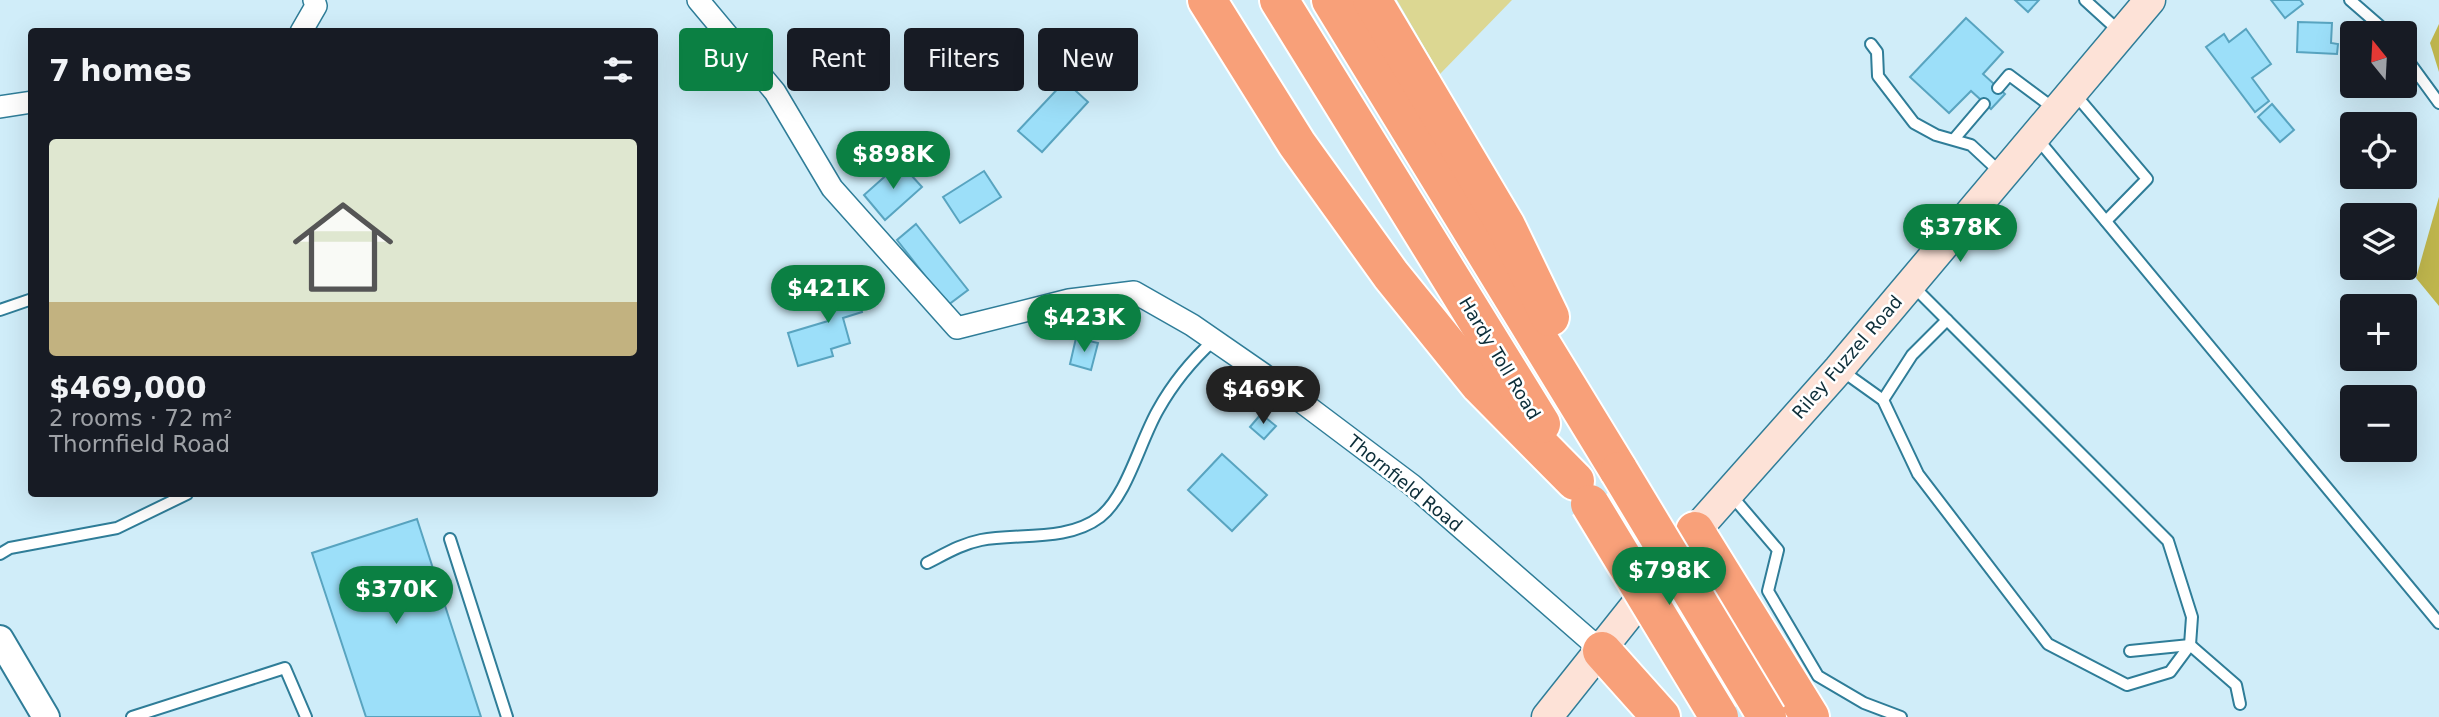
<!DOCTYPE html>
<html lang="en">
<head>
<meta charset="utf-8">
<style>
  body { margin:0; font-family:"DejaVu Sans",sans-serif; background:#20242c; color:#f1f3f6; height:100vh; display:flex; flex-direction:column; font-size:26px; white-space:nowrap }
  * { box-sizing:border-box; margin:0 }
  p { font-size:23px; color:#9ea1a6 }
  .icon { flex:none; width:38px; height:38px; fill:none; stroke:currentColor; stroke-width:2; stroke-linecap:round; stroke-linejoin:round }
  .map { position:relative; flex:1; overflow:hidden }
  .sheet { position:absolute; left:28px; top:28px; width:630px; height:469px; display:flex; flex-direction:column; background:#171b24; border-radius:7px; box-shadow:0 7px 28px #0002 }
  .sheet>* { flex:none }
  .top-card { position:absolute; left:679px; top:28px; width:665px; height:63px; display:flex; gap:14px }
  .needle { width:46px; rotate:342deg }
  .controls { position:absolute; left:2340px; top:21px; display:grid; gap:14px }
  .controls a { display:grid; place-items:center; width:77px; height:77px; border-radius:7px; background:#171b24; box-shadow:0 7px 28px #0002; font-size:35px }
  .price { position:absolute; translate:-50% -60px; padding:0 16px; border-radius:24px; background:#0b8043; color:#fff; font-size:23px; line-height:46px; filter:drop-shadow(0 2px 4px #0008) }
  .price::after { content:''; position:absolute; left:50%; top:42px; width:21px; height:16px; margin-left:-10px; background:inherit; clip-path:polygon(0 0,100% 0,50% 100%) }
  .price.on { background:#222; color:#fff }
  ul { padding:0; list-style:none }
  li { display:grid; align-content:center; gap:14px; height:371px; padding:0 21px }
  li+li { border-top:2px solid #363941 }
  li span { display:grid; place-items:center; height:217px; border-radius:7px; color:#555 }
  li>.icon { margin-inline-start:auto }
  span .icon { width:126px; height:126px; fill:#fffc; stroke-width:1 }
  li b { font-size:30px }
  h2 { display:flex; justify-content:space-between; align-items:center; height:84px; padding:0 21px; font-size:30px }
  .tag { padding:0 24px; border-radius:7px; background:#171b24; box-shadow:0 7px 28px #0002; font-size:24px; line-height:63px }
  .tag.on { background:#0b8043; color:#fff }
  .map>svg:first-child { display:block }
</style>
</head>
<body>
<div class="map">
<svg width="2439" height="717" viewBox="0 0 2439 717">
  <rect width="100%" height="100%" fill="#d0edf9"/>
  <polygon fill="#dcd792" points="1397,0 1512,0 1440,74"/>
  <g fill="#bfb64d">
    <polygon points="2439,24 2439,72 2430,43"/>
    <polygon points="2439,197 2439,306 2416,278"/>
  </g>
  <g fill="#9cdff9" stroke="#58a4c0" stroke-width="2">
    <polygon points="2015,0 2039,0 2028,12"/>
    <polygon points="2271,0 2300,0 2303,4 2285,18"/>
    <polygon points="1966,18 2003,52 1983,74 2005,94 1991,109 1971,91 1949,113 1910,77"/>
    <polygon points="2298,22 2332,23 2331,43 2338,44 2337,54 2297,52"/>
    <polygon points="2246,29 2271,64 2252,78 2269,101 2255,112 2206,47 2224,34 2229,42"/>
    <polygon points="1065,81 1088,102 1042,152 1018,131"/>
    <polygon points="2272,104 2294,130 2280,142 2258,117"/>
    <polygon points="900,163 922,187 885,220 864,195"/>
    <polygon points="984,171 1001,197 960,223 943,197"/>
    <polygon points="916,224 968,290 948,305 897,240"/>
    <polygon points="851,275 862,312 843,318 850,343 831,349 833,356 798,366 788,333 828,321 823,307 832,304 826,282"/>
    <polygon points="1076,338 1098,343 1091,370 1070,364"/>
    <polygon points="1261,414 1276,426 1264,439 1250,427"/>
    <polygon points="1222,454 1267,495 1232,531 1188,490"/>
    <polygon points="417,519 481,717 366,717 312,553"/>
  </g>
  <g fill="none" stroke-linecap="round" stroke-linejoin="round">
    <g stroke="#2f7d98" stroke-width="14">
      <g id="service">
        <polyline points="2085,0 2119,31"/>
        <polyline points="2350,0 2388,33"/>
        <polyline points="1871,44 1877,52 1878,76 1914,123 1936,135 1971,145 2001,173"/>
        <polyline points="2404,55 2439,103"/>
        <polyline points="1998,88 2009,75 2056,110"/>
        <polyline points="2074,93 2147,179 2106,221"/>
        <polyline points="2036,137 2439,623"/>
        <polyline points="1955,138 1984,104"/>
        <polyline points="0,310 32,299"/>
        <polyline points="1841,370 1883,400 1918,474 2048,644 2127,685 2170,672 2190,645 2192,617 2168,541 1912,285"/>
        <polyline points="1883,400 1912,355 1947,320"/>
        <polyline points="1731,495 1778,550 1768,591 1818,676 1864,703 1901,717"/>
        <polyline points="450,539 507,717"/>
        <polyline points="0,554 10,548 117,528 187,494"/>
        <path d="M 927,563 C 945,554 961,544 981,540 C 1018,533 1067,542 1100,517 C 1127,496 1140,441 1158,410 C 1173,383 1191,361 1214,340"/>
        <polyline points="2130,651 2190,645 2236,685 2240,704"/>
        <polyline points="132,717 285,668 306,717"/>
      </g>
    </g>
    <g stroke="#2f7d98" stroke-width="24">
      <g id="minor">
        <polyline points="698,0 775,92 832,188 957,328 1069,300 1134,292 1192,325 1279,385 1412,485 1602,651"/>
        <polyline points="301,32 316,6 314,0"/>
        <polyline points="0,107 32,102"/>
      </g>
    </g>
    <g stroke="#2f7d98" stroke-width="30">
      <polyline id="tertiary" points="0,639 46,717"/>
    </g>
    <g stroke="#2f7d98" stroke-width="33">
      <polyline id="secondary" points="1547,717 1695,531 1839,369 2150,0"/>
    </g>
    <g stroke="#fff" stroke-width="42">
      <g id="motorway">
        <polyline points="1207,0 1297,144 1391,275 1480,385 1575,481"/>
        <polyline points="1279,0 1541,424"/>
        <polyline points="1331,0 1619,471"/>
        <polyline points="1372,0 1506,226 1550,317"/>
        <polyline points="1695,531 1810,717"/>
        <polyline points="1602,651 1661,717"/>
      </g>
    </g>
    <use href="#service" stroke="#fff" stroke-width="10"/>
    <use href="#minor" stroke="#fff" stroke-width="21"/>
    <use href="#tertiary" stroke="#fff" stroke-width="26"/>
    <use href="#secondary" stroke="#fde2d7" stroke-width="30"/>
    <use href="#motorway" stroke="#f8a079" stroke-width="38"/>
    <g stroke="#fff" stroke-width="42" stroke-linecap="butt">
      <g id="motorway-bridge">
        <polyline points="1619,471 1767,717"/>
        <polyline points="1590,504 1719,717"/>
      </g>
    </g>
    <use href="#motorway-bridge" stroke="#f8a079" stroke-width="38"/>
  </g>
  <g text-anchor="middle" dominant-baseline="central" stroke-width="5" stroke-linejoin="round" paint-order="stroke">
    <g font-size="18" fill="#0d2e39" stroke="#fff">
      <text transform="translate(1847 357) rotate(-49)">Riley Fuzzel Road</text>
      <text transform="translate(1500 358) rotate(59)">Hardy Toll Road</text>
      <text transform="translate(1405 483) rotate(39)">Thornfield Road</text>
    </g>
  </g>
</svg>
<div class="controls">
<a><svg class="needle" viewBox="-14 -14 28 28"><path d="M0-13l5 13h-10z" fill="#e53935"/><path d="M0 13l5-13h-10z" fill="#9ea1a6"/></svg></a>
<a><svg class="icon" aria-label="locate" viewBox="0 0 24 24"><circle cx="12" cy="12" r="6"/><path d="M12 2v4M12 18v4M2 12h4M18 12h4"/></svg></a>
<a><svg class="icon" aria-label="layers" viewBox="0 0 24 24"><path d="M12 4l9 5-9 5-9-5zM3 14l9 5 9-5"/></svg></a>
<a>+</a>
<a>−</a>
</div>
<b class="price" style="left:893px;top:191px">$898K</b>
<b class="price" style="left:1960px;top:264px">$378K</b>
<b class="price" style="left:828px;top:325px">$421K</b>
<b class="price" style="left:1084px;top:354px">$423K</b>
<b class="price on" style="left:1263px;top:426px">$469K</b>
<b class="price" style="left:1669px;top:607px">$798K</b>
<b class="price" style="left:396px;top:626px">$370K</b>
<div class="top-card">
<a class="tag on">Buy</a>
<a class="tag">Rent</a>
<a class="tag">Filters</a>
<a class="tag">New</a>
</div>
<section class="sheet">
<h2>7 homes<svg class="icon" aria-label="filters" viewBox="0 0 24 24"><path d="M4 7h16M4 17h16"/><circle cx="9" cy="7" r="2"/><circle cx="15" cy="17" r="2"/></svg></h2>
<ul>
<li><span style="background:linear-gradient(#dfe7d0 75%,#c2b280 0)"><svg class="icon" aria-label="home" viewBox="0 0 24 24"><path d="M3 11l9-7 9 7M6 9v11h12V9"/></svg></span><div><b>$469,000</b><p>2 rooms · 72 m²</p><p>Thornfield Road</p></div></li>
</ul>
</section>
</div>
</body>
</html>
